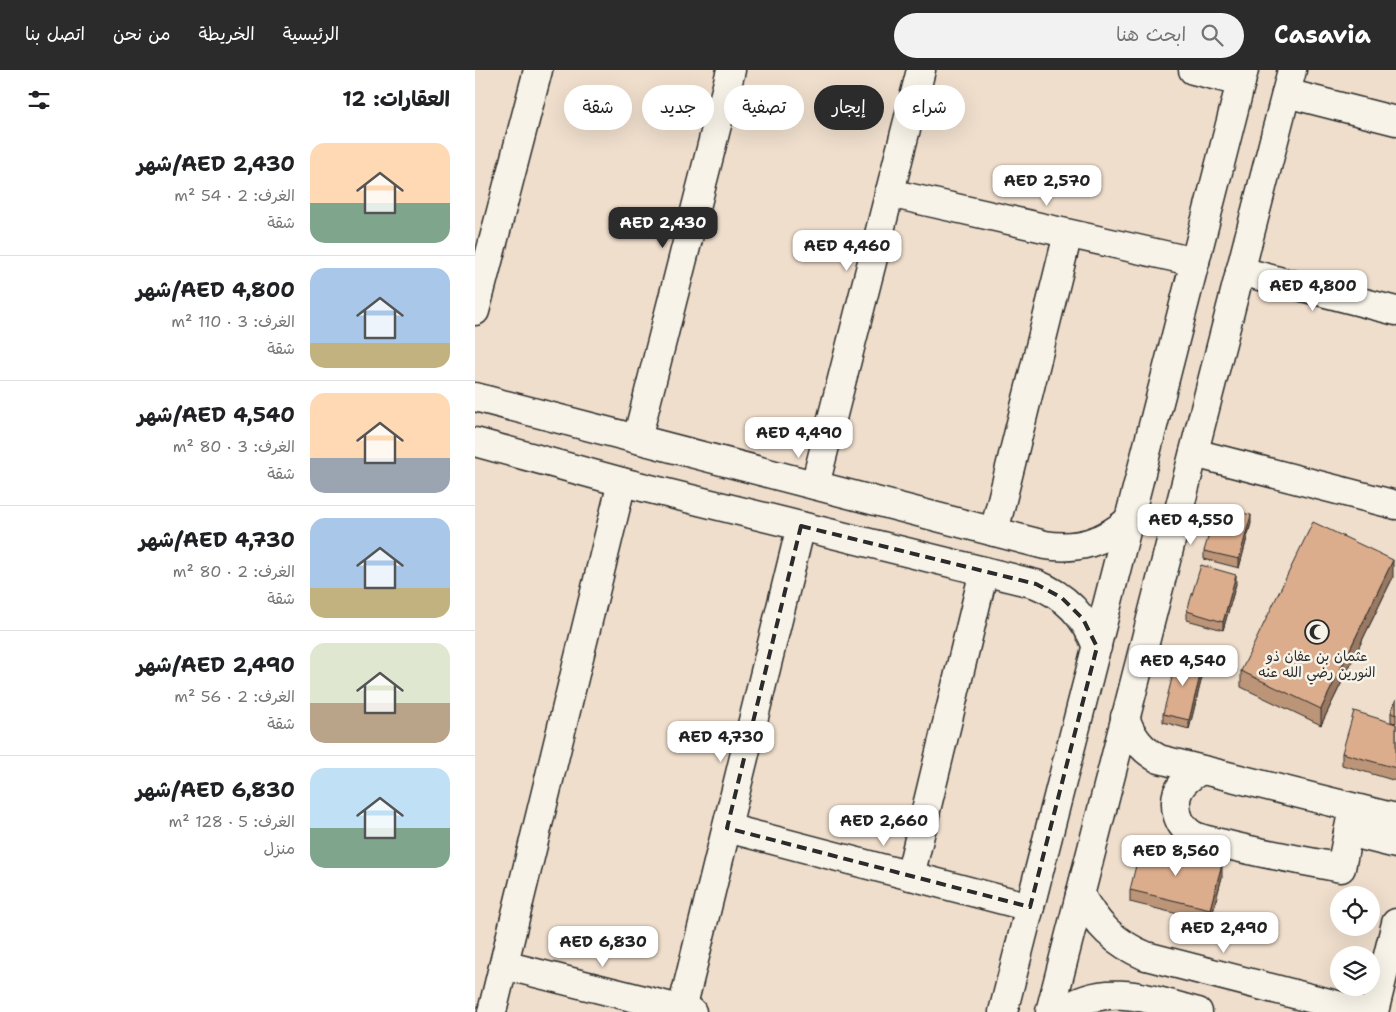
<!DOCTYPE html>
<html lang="ar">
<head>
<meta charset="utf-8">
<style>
  body { margin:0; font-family:"Shantell Sans","Playpen Sans Arabic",sans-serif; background:#f2f2f2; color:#202124; direction:rtl; height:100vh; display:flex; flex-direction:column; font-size:19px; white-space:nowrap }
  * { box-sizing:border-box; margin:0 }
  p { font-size:16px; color:#757577 }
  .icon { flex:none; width:28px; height:28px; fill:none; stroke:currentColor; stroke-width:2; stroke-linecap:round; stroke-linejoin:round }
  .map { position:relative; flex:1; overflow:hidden; direction:ltr }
  .side { display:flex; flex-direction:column; background:#fff; width:475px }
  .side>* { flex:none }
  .hud { position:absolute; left:15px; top:15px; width:475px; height:45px; direction:rtl; display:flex; gap:10px }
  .buttons { position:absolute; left:855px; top:816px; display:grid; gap:10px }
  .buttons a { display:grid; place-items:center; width:50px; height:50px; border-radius:50%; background:#fff; box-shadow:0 5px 20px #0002; font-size:25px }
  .price { position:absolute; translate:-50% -42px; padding:0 11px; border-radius:10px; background:#fff; color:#222; font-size:16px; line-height:32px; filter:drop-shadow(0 1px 2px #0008) }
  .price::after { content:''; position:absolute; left:50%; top:30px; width:15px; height:11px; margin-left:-8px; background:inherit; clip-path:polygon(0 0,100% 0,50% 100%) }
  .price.on { background:#2b2b2b; color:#fff }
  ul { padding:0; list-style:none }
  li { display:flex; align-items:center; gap:15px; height:125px; padding:0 25px }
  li+li { border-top:1px solid #e0e0e0 }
  li span { display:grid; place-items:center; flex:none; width:140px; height:100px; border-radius:15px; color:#555 }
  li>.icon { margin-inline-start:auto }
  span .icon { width:60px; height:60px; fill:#fffc; stroke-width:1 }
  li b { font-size:21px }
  h2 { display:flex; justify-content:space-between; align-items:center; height:60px; padding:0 25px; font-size:21px }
  .chip { padding:0 18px; border-radius:22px; background:#fff; box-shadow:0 5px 20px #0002; font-size:18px; line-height:45px }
  .chip.on { background:#2b2b2b; color:#fff }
  header { display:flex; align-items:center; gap:30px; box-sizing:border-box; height:70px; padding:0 25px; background:#2b2b2b; color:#fff }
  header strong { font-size:24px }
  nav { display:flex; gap:28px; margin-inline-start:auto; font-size:18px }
  .search { width:350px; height:45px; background:#f2f2f2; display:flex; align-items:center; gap:12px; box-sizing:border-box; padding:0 18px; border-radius:28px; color:#757577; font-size:19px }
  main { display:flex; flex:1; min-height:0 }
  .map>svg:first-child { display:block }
</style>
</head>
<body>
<header>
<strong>Casavia</strong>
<div class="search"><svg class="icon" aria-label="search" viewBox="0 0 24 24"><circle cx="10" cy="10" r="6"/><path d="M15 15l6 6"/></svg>ابحث هنا</div>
<nav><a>الرئيسية</a><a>الخريطة</a><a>من نحن</a><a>اتصل بنا</a></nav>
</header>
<main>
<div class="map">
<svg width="921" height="942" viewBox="0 0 921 942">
  <rect width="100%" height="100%" fill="#efdecc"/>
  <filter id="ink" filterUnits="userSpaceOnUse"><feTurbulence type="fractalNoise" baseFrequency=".02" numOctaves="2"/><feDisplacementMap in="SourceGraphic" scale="10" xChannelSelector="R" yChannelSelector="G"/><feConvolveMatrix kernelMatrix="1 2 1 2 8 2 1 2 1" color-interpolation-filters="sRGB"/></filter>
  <g filter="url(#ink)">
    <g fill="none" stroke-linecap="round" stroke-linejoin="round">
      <g stroke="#2b2b2b" stroke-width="31">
        <g id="minor">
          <polyline points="718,0 766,12"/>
          <polyline points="811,23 921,51"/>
          <polyline points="414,123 720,192"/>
          <polyline points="765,201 921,241"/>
          <polyline points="0,241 63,0"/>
          <path d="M 0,327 L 570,475 C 603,480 629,472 654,450"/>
          <polyline points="162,369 256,0"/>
          <path d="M 0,372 L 147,412 L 561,514 C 591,526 610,546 622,577"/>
          <polyline points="719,383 921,435"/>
          <polyline points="340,415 446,0"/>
          <polyline points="519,462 593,164"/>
          <path d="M 650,647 C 656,666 666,679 684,689 L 921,748"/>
          <path d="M 727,700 C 713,707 700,717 701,734 C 701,746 706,757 716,764 C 725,770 738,771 749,774 C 787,784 827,790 866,798 L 878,738"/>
          <polyline points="252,758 555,837"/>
          <polyline points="873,762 921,774"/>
          <polyline points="435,806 509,501"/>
          <path d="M 605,824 C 621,854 640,873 671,886 L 889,942"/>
          <polyline points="29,895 217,942"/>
          <polyline points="207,939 326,456"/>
          <polyline points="17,942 147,412"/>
          <polyline points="528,942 769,0"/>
          <polyline points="575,942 817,0"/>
          <path d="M 587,942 C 629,910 678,930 723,942"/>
          <polyline points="899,942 921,853"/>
        </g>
      </g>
      <use href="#minor" stroke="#f7f3e8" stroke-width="28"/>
    </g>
    <g fill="#bc9578" stroke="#2b2b2b">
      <polygon points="776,453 764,498 729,489 729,481"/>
      <polygon points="918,507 846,655 766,617 766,601"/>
      <polygon points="761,514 748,560 712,550 712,541"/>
      <polygon points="729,599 714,659 688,652 688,644"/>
      <polygon points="921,629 921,653 916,652 916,643"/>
      <polygon points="921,654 921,711 867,695 867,683"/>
      <polygon points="747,807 735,852 655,832 655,820"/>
    </g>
    <g fill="#997962" stroke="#2b2b2b">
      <polygon points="776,445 776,453 764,498 764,489"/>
      <polygon points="918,490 918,507 846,655 846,639"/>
      <polygon points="761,505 761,514 748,560 748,552"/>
      <polygon points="729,590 729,599 714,659 714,650"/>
      <polygon points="747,794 747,807 735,852 735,839"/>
    </g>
    <g fill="#dbad8c" stroke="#2b2b2b">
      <polygon points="742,437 776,445 764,489 729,481"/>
      <polygon points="838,452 918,490 846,639 766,601"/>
      <polygon points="726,495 761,505 748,552 712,541"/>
      <polygon points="703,584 729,590 714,650 688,644"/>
      <polygon points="921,629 921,645 916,643"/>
      <polygon points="879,641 921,654 921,698 867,683"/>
      <polygon points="666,775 747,794 735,839 655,820"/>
    </g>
  </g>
  <path fill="none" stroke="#2b2b2b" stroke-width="4" stroke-dasharray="10 6" stroke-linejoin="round" d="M 326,456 L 561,514 L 587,528 L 608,549 L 622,577 L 555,837 L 252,758 Z"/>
  <defs>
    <g id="mosque-ring" transform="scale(1.25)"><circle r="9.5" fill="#f7f3e8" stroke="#2b2b2b" stroke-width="1.5"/><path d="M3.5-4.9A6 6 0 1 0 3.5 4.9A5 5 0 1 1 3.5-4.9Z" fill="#2b2b2b"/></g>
  </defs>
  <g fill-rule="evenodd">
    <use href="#mosque-ring" x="842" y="562"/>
  </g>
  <g text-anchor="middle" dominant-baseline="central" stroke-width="5" stroke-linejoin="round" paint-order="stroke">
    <g font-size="14" fill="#2b2b2b" stroke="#f7f3e8">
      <text x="842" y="586">عثمان بن عفان ذو<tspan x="842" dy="16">النورين رضي الله عنه</tspan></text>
    </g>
  </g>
</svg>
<div class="buttons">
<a><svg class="icon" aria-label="locate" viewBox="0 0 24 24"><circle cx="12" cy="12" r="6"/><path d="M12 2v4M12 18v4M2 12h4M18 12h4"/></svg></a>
<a><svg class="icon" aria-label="layers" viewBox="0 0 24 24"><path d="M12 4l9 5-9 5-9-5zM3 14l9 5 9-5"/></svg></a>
</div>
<b class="price" style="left:572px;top:137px">AED 2,570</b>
<b class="price on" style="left:188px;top:179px">AED 2,430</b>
<b class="price" style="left:372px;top:202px">AED 4,460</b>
<b class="price" style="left:838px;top:242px">AED 4,800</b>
<b class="price" style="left:324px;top:389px">AED 4,490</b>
<b class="price" style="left:716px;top:476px">AED 4,550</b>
<b class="price" style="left:708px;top:617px">AED 4,540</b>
<b class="price" style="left:246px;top:693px">AED 4,730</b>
<b class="price" style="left:409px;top:777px">AED 2,660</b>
<b class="price" style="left:701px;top:807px">AED 8,560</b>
<b class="price" style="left:749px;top:884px">AED 2,490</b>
<b class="price" style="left:128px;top:898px">AED 6,830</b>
<div class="hud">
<a class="chip">شراء</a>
<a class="chip on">إيجار</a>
<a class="chip">تصفية</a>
<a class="chip">جديد</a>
<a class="chip">شقة</a>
</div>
</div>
<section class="side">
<h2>العقارات: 12<svg class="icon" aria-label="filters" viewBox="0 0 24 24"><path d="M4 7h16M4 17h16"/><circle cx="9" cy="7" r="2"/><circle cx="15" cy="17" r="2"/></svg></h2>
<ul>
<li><span style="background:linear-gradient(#ffd9b3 60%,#7fa58c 0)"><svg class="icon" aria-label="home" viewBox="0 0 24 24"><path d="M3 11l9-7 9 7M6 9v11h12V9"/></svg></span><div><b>AED 2,430/شهر</b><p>الغرف: 2 · 54 m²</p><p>شقة</p></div></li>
<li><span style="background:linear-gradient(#a9c7e8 75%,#c2b280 0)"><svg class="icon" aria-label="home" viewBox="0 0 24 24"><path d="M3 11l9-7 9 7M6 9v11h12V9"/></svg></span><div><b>AED 4,800/شهر</b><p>الغرف: 3 · 110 m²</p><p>شقة</p></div></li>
<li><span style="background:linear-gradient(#ffd9b3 65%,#9aa5b1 0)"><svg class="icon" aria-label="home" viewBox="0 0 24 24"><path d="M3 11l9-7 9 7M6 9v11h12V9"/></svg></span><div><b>AED 4,540/شهر</b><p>الغرف: 3 · 80 m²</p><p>شقة</p></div></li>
<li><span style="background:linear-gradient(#a9c7e8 70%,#c2b280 0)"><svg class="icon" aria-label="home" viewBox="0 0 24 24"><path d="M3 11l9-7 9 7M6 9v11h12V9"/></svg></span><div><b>AED 4,730/شهر</b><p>الغرف: 2 · 80 m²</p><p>شقة</p></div></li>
<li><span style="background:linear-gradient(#dfe7d0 60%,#b9a48a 0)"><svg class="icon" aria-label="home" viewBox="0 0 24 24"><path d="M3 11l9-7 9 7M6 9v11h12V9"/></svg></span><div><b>AED 2,490/شهر</b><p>الغرف: 2 · 56 m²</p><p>شقة</p></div></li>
<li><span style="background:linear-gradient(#bfe0f5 60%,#7fa58c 0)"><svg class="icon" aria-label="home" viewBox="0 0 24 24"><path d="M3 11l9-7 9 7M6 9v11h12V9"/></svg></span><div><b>AED 6,830/شهر</b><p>الغرف: 5 · 128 m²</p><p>منزل</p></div></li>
</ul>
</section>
</main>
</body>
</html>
